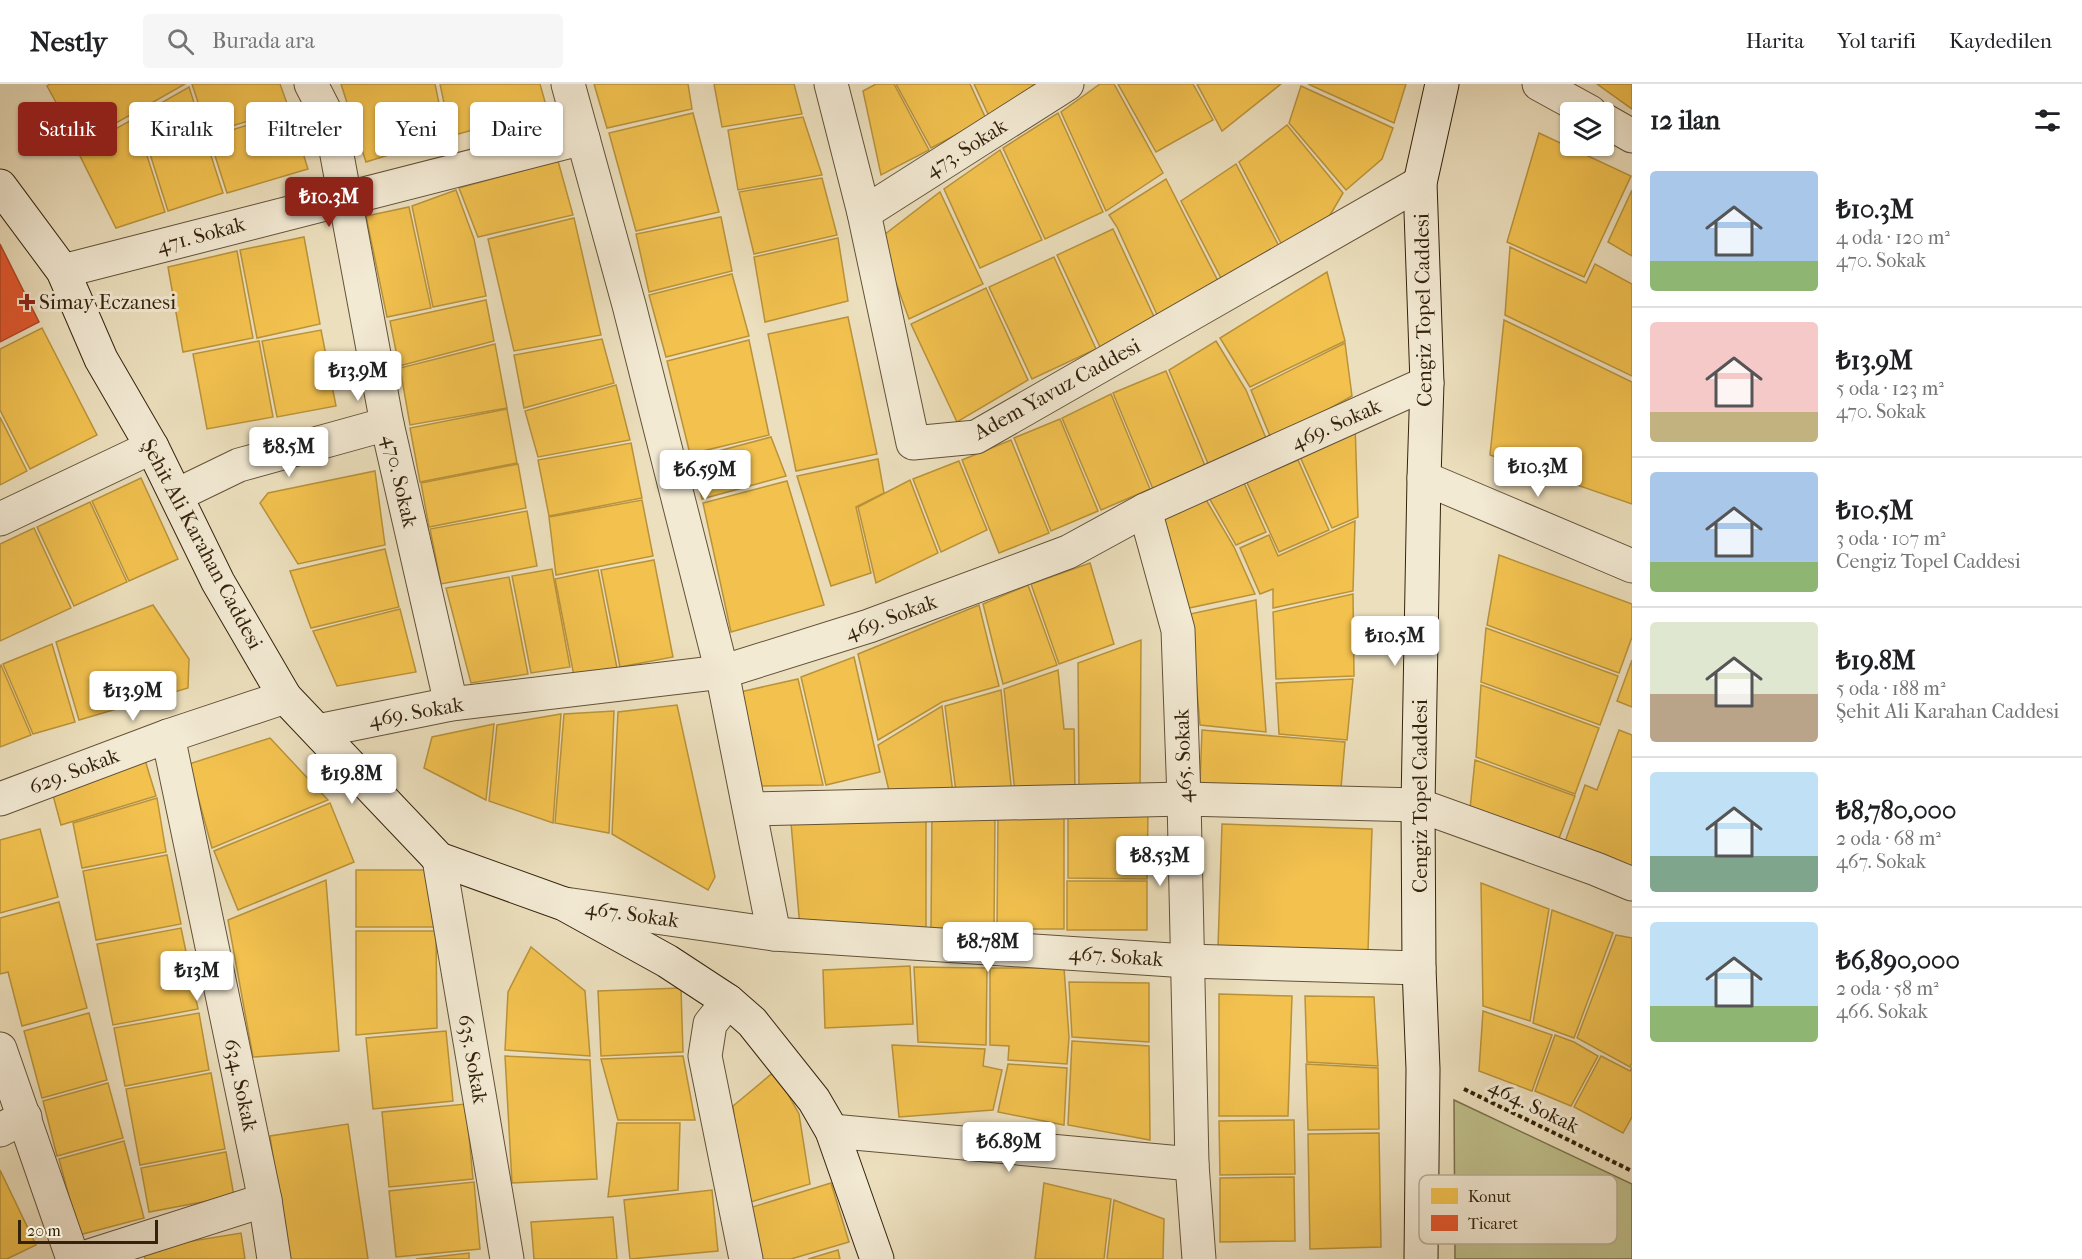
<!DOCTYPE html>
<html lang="tr">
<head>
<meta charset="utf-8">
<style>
  body { margin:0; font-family:"IM FELL French Canon",serif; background:#f6f6f6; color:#202124; height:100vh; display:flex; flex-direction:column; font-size:22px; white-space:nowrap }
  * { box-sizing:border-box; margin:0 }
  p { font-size:20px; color:#757577 }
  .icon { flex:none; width:33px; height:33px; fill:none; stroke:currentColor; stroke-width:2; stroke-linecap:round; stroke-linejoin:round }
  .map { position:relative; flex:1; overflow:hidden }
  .drawer { display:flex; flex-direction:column; background:#fff; width:450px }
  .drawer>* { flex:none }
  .top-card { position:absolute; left:18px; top:18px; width:570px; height:54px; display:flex; gap:12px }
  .controls { position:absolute; left:1560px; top:18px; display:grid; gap:12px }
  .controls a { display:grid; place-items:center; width:54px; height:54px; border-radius:6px; background:#fff; box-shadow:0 2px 4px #0004; font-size:30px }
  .scale { position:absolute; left:18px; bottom:15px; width:140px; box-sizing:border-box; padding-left:6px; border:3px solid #34230c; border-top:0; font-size:16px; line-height:21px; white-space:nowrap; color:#34230c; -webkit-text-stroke:4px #f3ead4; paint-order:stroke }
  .price { position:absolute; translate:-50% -51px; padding:0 14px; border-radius:6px; background:#fff; color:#222; font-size:20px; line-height:39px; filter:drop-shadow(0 2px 3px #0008) }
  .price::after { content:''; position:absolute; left:50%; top:36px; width:18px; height:14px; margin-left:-9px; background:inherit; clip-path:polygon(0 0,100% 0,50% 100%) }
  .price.active { background:#8f2418; color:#fff }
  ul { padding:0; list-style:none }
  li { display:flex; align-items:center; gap:18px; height:150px; padding:0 18px }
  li+li { border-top:2px solid #e0e0e0 }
  li span { display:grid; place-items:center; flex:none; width:168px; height:120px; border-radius:6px; color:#555 }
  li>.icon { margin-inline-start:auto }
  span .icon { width:72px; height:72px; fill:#fffc; stroke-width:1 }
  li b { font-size:26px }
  h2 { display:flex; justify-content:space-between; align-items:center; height:72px; padding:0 18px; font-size:26px }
  .tag { padding:0 21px; border-radius:6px; background:#fff; box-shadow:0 2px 4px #0004; font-size:21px; line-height:54px }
  .tag.active { background:#8f2418; color:#fff }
  header { display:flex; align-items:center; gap:36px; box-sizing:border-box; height:84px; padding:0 30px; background:#fff; border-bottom:2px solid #e0e0e0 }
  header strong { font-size:28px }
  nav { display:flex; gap:33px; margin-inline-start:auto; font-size:21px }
  .search { width:420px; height:54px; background:#f6f6f6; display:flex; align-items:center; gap:15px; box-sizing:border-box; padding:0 21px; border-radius:6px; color:#757577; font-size:22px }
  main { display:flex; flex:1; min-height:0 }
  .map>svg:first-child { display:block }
</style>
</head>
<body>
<header>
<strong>Nestly</strong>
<div class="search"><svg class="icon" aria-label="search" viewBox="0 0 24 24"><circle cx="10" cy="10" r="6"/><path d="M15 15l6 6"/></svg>Burada ara</div>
<nav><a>Harita</a><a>Yol tarifi</a><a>Kaydedilen</a></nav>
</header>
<main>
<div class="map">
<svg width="1632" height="1175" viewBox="0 0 1632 1175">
  <rect width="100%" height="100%" fill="#ecdfbd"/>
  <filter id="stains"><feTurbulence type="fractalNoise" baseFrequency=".00333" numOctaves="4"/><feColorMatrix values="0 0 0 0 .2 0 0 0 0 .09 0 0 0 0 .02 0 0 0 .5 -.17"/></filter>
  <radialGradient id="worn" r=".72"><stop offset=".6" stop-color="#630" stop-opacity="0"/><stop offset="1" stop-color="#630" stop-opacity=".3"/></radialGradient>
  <polygon fill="#bfc08c" stroke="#7a724c" stroke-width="1.5" points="1454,1016 1632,1100 1632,1175 1455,1175"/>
  <g fill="#f2c14e" stroke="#b9923a" stroke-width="1.5">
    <polygon points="50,0 185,0 79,60 47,2"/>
    <polygon points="192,0 280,0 289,25 208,49"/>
    <polygon points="341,0 435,0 446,53 366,78"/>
    <polygon points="440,0 540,0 547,25 451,52"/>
    <polygon points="594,0 688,0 692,25 607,44"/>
    <polygon points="714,0 794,0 802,30 722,43"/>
    <polygon points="876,0 894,0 929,66 881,91 863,7"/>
    <polygon points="896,0 970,0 986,35 931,64"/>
    <polygon points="974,0 1043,0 989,32"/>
    <polygon points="1100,0 1114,0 1163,89 1106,127 1061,28"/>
    <polygon points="1118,0 1193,0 1213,36 1156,68"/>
    <polygon points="1197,0 1281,0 1222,47"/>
    <polygon points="1308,0 1406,0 1394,39"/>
    <polygon points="1597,0 1632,0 1632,25"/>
    <polygon points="1301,2 1393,44 1382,75 1346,106 1289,39"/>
    <polygon points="189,3 223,109 168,127 138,32"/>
    <polygon points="290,28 308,85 227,109 209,53"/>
    <polygon points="693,29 719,128 636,147 609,49"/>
    <polygon points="1058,29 1103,128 1045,155 1003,64"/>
    <polygon points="803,33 822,91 738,106 728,46"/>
    <polygon points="135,34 165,128 116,144 77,66"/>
    <polygon points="1287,41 1343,109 1322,145 1284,165 1239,78"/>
    <polygon points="1539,49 1631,92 1584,193 1507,158"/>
    <polygon points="1000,66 1042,156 980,184 944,105"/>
    <polygon points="558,77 573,131 478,153 459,104"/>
    <polygon points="1236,80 1281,166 1222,196 1181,117"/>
    <polygon points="822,94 837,151 754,170 739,108"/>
    <polygon points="1166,95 1218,197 1159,235 1117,143 1109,131"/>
    <polygon points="456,106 474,155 486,212 433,223 412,122"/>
    <polygon points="1632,106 1632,172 1608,158"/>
    <polygon points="940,108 983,200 909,235 880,154"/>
    <polygon points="409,123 431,224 387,233 366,132"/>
    <polygon points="721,133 732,187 649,208 636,150"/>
    <polygon points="574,134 601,251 514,267 488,155"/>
    <polygon points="1113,145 1156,237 1100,263 1057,171"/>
    <polygon points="304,153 320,240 257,254 240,166"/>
    <polygon points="838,154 848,217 765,238 754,173"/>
    <polygon points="1510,163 1586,199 1595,180 1632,200 1632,292 1505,231"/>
    <polygon points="237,167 253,254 183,268 168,183"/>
    <polygon points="1054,173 1096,265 1032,295 989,203"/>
    <polygon points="1327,188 1345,257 1250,303 1220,254"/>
    <polygon points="732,190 749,252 666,273 649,211"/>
    <polygon points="986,204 1028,296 957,338 911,240"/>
    <polygon points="486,216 494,257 399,282 390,237"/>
    <polygon points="848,233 877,370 796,387 768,250"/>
    <polygon points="1504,236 1632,298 1632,420 1490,371"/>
    <polygon points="42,244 97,351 30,385 0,326 0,265"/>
    <polygon points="321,246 336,322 277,333 262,257"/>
    <polygon points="602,255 614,299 524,324 514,271"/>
    <polygon points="749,256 769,351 690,370 667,277"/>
    <polygon points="259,257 273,333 207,345 193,270"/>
    <polygon points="1216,257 1246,306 1268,359 1209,382 1169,286"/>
    <polygon points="1345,259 1352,312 1272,357 1251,306"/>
    <polygon points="495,260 507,324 410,341 400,284"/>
    <polygon points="1166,287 1206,384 1153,405 1113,309"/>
    <polygon points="616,301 630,356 538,373 525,327"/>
    <polygon points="1111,310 1150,405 1101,426 1062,334"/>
    <polygon points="507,325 517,379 420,398 410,344"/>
    <polygon points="0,333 27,387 0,401"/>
    <polygon points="1060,335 1098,427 1051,447 1014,354"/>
    <polygon points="1355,339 1358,433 1332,444 1297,366"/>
    <polygon points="771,353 786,392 702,415 692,374"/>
    <polygon points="1011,356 1049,449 999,469 962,376"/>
    <polygon points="631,359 642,414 549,432 538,376"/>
    <polygon points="878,375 884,409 856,423 871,489 831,502 797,392"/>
    <polygon points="1274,376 1278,384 1298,376 1329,446 1279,468 1243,390"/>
    <polygon points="959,377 987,446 941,468 913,395"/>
    <polygon points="518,380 526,424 429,443 421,399"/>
    <polygon points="375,387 385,461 298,480 260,419 268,409"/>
    <polygon points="1240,390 1266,448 1236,461 1204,405"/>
    <polygon points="141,394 178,475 129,497 92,417"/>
    <polygon points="910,396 938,469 876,499 858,423"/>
    <polygon points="787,397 824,521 731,548 703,419"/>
    <polygon points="1202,409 1234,463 1255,510 1189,524 1163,432"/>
    <polygon points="642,416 653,472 556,491 549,433"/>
    <polygon points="90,418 127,498 74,522 37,443"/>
    <polygon points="527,427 537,482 441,500 430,445"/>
    <polygon points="1355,437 1353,507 1273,524 1273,505 1260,510 1240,464 1269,451 1278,472"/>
    <polygon points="34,444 71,524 0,557 0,460"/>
    <polygon points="385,465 399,523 311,544 290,487"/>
    <polygon points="1499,471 1632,520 1632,553 1619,589 1487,541"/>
    <polygon points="654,476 673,573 620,583 601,486"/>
    <polygon points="1090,479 1114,560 1059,580 1031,500"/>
    <polygon points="552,485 570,583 531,589 512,492"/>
    <polygon points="598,486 617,584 574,592 555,495"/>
    <polygon points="509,493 528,590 471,599 446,504"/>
    <polygon points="1028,501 1057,581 1003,600 983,520"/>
    <polygon points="1353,510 1354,592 1276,595 1273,528"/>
    <polygon points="1256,516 1266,648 1200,641 1190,530"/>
    <polygon points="153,521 189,575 188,604 79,636 56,558"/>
    <polygon points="979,521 999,602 942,618 878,656 858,570"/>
    <polygon points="400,525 416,588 337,602 313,547"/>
    <polygon points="1486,544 1618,592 1600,641 1481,598"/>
    <polygon points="1141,556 1140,706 1079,707 1078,579"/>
    <polygon points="52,560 75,638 33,650 3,580"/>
    <polygon points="854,573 880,688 826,701 801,593"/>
    <polygon points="1632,576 1632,623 1617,617"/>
    <polygon points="1,581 31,651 0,663 0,582"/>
    <polygon points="1058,586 1064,645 1074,645 1075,708 1015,709 1004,605"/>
    <polygon points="798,595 823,701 762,702 740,608"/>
    <polygon points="1353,595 1347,656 1279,650 1276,599"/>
    <polygon points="1481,601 1599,644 1575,710 1476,673"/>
    <polygon points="1001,606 1012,710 956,708 945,622"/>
    <polygon points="677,621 715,793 708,806 612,750 618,628"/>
    <polygon points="942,622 953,709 890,711 878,661"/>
    <polygon points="614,627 609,749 555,739 564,630"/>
    <polygon points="561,630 553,739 489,717 497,641"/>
    <polygon points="494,640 486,716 424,684 432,653"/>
    <polygon points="1202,646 1345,658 1341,704 1200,700"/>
    <polygon points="1619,646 1632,651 1632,782 1565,758 1585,701 1597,706"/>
    <polygon points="270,654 328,716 212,764 189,680"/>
    <polygon points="145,676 156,712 61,741 51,704"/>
    <polygon points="1475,676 1575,712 1558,757 1470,725"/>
    <polygon points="157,714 166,768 82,784 73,739"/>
    <polygon points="330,719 354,778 238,826 214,767"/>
    <polygon points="1068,726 1148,727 1147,795 1068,794"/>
    <polygon points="790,727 926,728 926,845 800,844"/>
    <polygon points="932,728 995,729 994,845 931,845"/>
    <polygon points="998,728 1064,729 1064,845 997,845"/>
    <polygon points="1222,740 1372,745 1368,868 1218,863"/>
    <polygon points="40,745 58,813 0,829 0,756"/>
    <polygon points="167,771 181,840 96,856 83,787"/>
    <rect x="356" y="786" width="80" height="57"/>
    <polygon points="326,796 339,967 253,973 228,836"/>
    <rect x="1067" y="797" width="80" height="49"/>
    <polygon points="1481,799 1549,825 1530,937 1483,922"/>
    <polygon points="59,818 87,924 22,942 8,888 0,890 0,834"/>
    <polygon points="1552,826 1613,849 1574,954 1533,939"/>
    <polygon points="181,844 198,925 113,941 97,860"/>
    <polygon points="356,847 436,847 437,944 356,951"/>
    <polygon points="1616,851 1632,854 1632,979 1630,983 1577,954"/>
    <polygon points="531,863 585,907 590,972 505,966 508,908"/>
    <polygon points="910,882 913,940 825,944 823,886"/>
    <polygon points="914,883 987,884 986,961 918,958"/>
    <polygon points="990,884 1064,884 1069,953 1067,980 1008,976 1009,962 990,961"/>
    <polygon points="1069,898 1149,899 1149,958 1072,953"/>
    <polygon points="681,904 683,968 601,972 598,907"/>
    <polygon points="1219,910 1292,912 1288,1032 1219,1032"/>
    <polygon points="1305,912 1374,913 1378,982 1307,978"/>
    <polygon points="1483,927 1552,951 1532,1007 1479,987"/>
    <polygon points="89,929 107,996 42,1014 24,947"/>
    <polygon points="199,929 209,986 125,1002 114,944"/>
    <polygon points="446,947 453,1017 373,1025 366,954"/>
    <polygon points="1555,951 1574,958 1598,972 1571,1022 1535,1007"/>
    <polygon points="1072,957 1149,962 1150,1056 1068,1041"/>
    <polygon points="892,961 985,965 983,982 1002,986 993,1026 899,1033"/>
    <polygon points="505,972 590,976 597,1095 512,1099"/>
    <polygon points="683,972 695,1036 618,1036 601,975"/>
    <polygon points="1601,972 1630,987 1632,983 1632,1033 1623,1049 1574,1023"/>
    <polygon points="1008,980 1067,984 1064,1041 998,1028"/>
    <polygon points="1306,980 1378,984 1379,1045 1308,1046"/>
    <polygon points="775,987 799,1030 810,1100 744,1120 733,1022"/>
    <polygon points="211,989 225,1065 140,1081 126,1005"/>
    <polygon points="108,999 123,1054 57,1072 43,1017"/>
    <polygon points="466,1020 473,1095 389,1103 382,1028"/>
    <polygon points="1288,1036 1294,1036 1295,1090 1220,1091 1219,1037"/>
    <polygon points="617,1039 680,1039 678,1106 608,1113"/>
    <polygon points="348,1040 368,1175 288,1175 270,1052"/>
    <polygon points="1379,1049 1381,1163 1310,1165 1308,1050"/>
    <polygon points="124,1057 144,1134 79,1151 59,1075"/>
    <polygon points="226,1068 234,1112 149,1128 141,1084"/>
    <polygon points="0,1086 36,1161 7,1175 0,1175"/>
    <polygon points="1294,1093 1295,1157 1220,1158 1220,1094"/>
    <polygon points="474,1098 480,1165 396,1173 389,1107"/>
    <polygon points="831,1099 849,1158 791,1175 761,1175 746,1125"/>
    <polygon points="1044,1099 1111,1115 1104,1175 1035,1175"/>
    <polygon points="712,1106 718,1167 630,1175 624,1116"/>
    <polygon points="1114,1116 1164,1135 1163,1175 1107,1175"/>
    <polygon points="613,1133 617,1175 534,1175 531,1138"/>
    <polygon points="241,1149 245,1175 145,1175 143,1165"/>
    <polygon points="838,1166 840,1175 808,1175"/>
    <polygon points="469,1169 469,1175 416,1175"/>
  </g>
  <polygon fill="#e4572e" stroke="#af4724" stroke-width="1.5" points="0,160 39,238 0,258"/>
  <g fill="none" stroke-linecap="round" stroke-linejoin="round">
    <g stroke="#625238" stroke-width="35">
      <g id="street">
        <polyline points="311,0 331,39 387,340 451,620"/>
        <polyline points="568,0 629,221 722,588 774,850"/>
        <polyline points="831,0 864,129 913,359 976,353 1420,99"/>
        <polyline points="1539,0 1590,28"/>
        <polyline points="1604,36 1632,52"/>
        <polyline points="864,129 1067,0"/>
        <polyline points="63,187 583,54"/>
        <polyline points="1424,394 1632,482"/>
        <polyline points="177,411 239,381 387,340"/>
        <polyline points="1145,426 1178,546 1184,715 1192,1080 1199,1175"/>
        <polyline points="0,435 152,363"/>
        <polyline points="318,647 451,620 722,588 869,542 1068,468 1145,426 1427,299"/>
        <polyline points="168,652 265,1116 274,1175"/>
        <polyline points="0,715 168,652 285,613"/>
        <polyline points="750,725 1184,715 1418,721 1596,785 1632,800"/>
        <polyline points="439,775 507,1175"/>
        <polyline points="565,820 774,850 1187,877 1419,884"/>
        <polyline points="728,917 710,940 705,972 746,1175"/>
        <polyline points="0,965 73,1175"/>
        <polyline points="0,1046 25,1033"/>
        <polyline points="832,1047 1192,1080"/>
        <polyline points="80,1175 265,1116"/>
      </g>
    </g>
    <g stroke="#34230c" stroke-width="35">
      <g id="secondary">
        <polyline points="0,102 63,187 101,275 152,363 218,498 285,613 439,775 564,820 667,877 728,917 752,938 814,1016 832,1047 877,1175"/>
        <polyline points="1421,1175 1423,985 1419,884 1418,721 1424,394 1427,299 1420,99 1442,0"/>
      </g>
    </g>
    <polyline stroke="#34230c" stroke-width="4" stroke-dasharray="4.5 3" stroke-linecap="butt" points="1464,1005 1632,1087"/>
    <use href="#street" stroke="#f3ead4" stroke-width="33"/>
    <use href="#secondary" stroke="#f3ead4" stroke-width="33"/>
  </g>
  <path fill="#8f2418" stroke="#f3ead4" stroke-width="2" d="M24 209h6v6h6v6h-6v6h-6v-6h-6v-6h6z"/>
  <g text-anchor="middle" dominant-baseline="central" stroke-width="6" stroke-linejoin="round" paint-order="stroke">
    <g font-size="21" fill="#34230c" stroke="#f3ead4">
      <text transform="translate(966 64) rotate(-32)">473. Sokak</text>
      <text transform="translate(201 151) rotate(-15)">471. Sokak</text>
      <text transform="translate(1423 226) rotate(-91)">Cengiz Topel Caddesi</text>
      <text transform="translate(1057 305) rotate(-29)">Adem Yavuz Caddesi</text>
      <text transform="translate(1336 340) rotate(-24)">469. Sokak</text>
      <text transform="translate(400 397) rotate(77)">470. Sokak</text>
      <text transform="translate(202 460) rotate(62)">Şehit Ali Karahan Caddesi</text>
      <text transform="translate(891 533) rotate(-20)">469. Sokak</text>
      <text transform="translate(416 628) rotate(-10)">469. Sokak</text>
      <text transform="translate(1183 672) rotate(-92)">465. Sokak</text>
      <text transform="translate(74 687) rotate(-21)">629. Sokak</text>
      <text transform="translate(1420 712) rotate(-90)">Cengiz Topel Caddesi</text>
      <text transform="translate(632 830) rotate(8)">467. Sokak</text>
      <text transform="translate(1116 872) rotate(4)">467. Sokak</text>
      <text transform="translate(473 975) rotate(80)">635. Sokak</text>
      <text transform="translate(241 1001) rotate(78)">634. Sokak</text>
      <text transform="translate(1534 1022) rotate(26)">464. Sokak</text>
    </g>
    <g font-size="21" fill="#34230c" stroke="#f3ead4" text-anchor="start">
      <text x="39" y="218">Simay Eczanesi</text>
    </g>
  </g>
  <rect x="1419" y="1091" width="198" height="69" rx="9" fill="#f3ead4" stroke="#baae98" stroke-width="1.5"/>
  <rect x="1431" y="1104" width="27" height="16" fill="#f2c14e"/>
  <rect x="1431" y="1131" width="27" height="16" fill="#e4572e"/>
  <g font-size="16" fill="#34230c">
    <text x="1468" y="1118">Konut</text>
    <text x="1468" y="1145">Ticaret</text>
  </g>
  <rect width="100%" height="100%" filter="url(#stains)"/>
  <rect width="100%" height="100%" fill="url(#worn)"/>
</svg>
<div class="controls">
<a><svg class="icon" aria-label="layers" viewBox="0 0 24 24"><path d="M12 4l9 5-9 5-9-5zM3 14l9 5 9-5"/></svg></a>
</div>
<div class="scale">20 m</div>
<b class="price active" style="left:329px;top:144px">₺10.3M</b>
<b class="price" style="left:358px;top:318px">₺13.9M</b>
<b class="price" style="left:289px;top:394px">₺8.5M</b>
<b class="price" style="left:1538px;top:414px">₺10.3M</b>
<b class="price" style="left:705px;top:417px">₺6.59M</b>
<b class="price" style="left:1395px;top:583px">₺10.5M</b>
<b class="price" style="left:133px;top:638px">₺13.9M</b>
<b class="price" style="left:352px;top:721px">₺19.8M</b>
<b class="price" style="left:1160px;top:803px">₺8.53M</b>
<b class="price" style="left:988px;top:889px">₺8.78M</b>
<b class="price" style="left:197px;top:918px">₺13M</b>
<b class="price" style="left:1009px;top:1089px">₺6.89M</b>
<div class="top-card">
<a class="tag active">Satılık</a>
<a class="tag">Kiralık</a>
<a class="tag">Filtreler</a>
<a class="tag">Yeni</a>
<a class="tag">Daire</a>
</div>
</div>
<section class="drawer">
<h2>12 ilan<svg class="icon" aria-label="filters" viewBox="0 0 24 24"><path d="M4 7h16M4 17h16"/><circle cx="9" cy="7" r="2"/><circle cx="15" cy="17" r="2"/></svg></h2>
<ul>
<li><span style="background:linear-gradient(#a9c7e8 75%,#8fb573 0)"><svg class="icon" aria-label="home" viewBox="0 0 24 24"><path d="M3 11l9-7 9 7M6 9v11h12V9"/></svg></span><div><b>₺10.3M</b><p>4 oda · 120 m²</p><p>470. Sokak</p></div></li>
<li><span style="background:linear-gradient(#f6c9c9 75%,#c2b280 0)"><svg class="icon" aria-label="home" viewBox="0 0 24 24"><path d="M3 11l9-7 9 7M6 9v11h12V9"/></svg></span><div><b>₺13.9M</b><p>5 oda · 123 m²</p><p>470. Sokak</p></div></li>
<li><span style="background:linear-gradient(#a9c7e8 75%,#8fb573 0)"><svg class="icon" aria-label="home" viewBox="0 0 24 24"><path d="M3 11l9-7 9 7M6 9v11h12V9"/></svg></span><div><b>₺10.5M</b><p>3 oda · 107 m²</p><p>Cengiz Topel Caddesi</p></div></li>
<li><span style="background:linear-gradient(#dfe7d0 60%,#b9a48a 0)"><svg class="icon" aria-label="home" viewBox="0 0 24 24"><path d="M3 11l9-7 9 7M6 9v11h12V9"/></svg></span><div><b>₺19.8M</b><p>5 oda · 188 m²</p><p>Şehit Ali Karahan Caddesi</p></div></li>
<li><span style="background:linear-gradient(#bfe0f5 70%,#7fa58c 0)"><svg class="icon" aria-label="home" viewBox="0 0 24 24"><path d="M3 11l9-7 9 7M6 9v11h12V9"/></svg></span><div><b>₺8,780,000</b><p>2 oda · 68 m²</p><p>467. Sokak</p></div></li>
<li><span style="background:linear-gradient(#bfe0f5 70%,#8fb573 0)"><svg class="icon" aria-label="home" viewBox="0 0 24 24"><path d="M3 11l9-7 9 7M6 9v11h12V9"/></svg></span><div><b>₺6,890,000</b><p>2 oda · 58 m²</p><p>466. Sokak</p></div></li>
</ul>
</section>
</main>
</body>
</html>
